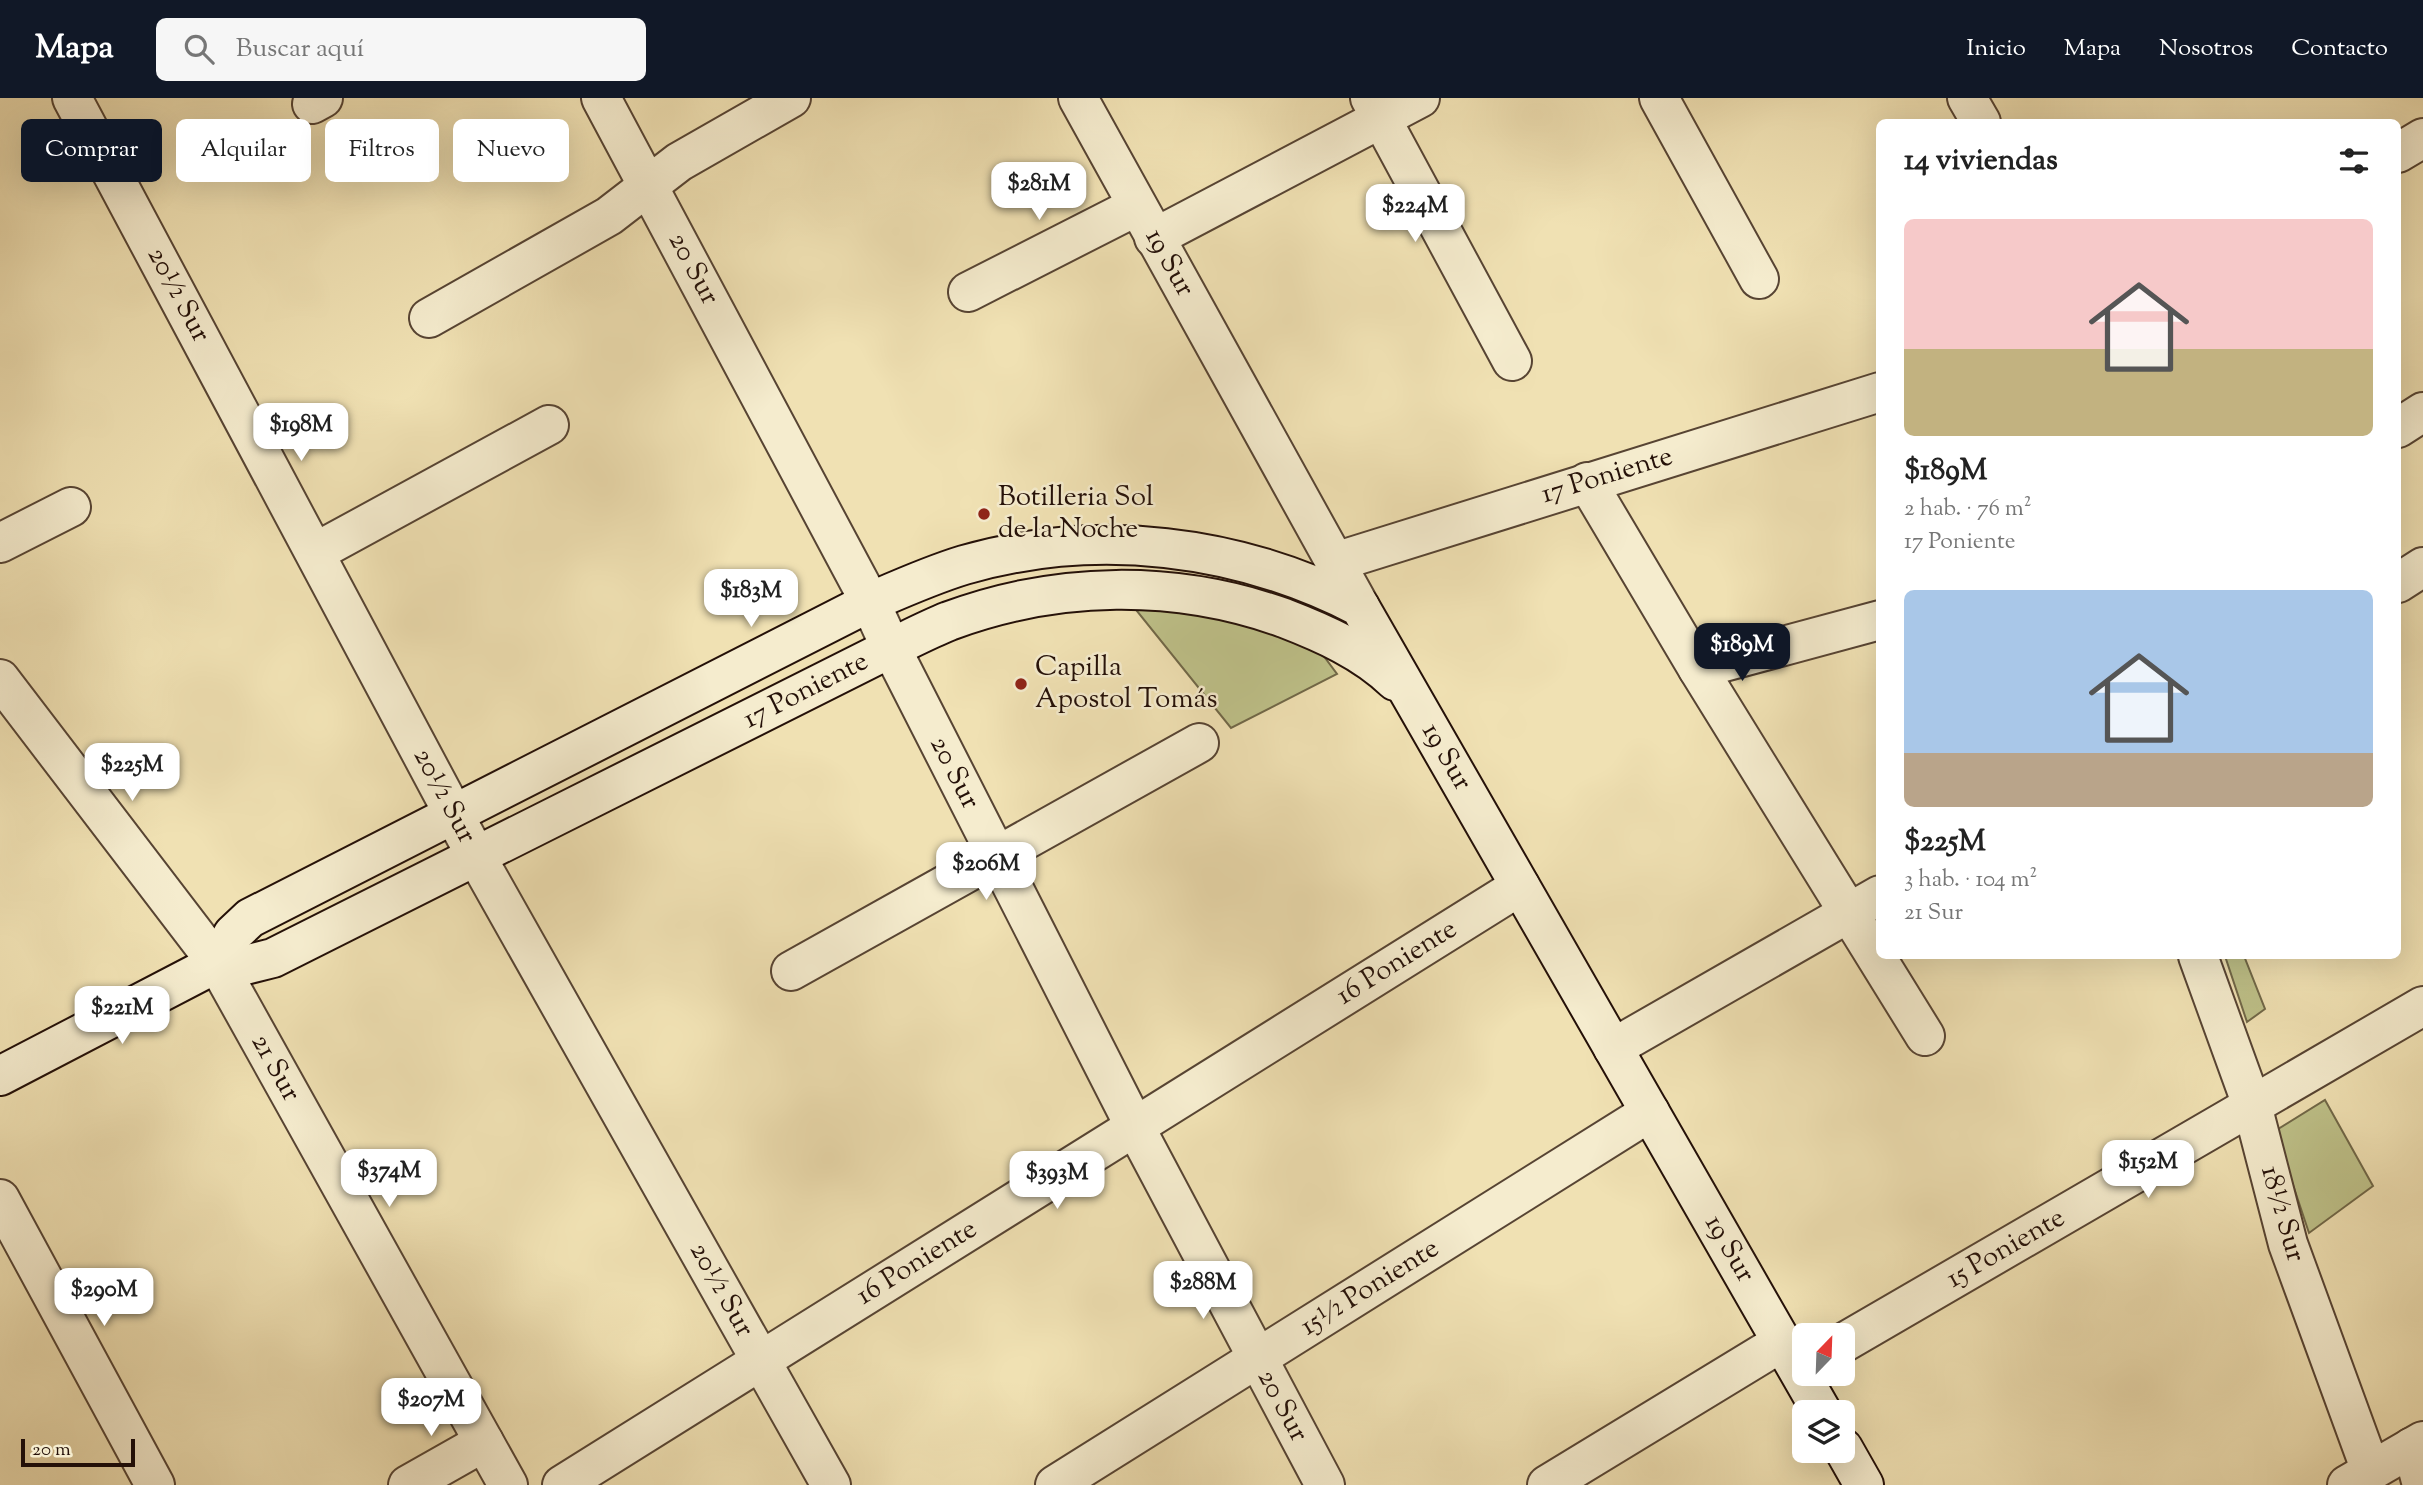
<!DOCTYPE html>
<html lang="es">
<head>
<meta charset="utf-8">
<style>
  body { margin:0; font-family:"Sorts Mill Goudy",serif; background:#f6f6f6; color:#222; height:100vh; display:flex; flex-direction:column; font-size:26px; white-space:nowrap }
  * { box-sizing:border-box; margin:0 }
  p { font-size:23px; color:#767676 }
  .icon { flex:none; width:38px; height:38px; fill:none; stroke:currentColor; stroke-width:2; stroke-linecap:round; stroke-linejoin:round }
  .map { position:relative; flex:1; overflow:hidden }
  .side { position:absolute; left:1876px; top:21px; width:525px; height:840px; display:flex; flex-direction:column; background:#fff; border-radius:10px; box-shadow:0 7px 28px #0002 }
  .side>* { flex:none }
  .hud { position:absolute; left:21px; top:21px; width:665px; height:63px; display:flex; gap:14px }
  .needle { width:46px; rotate:23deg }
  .controls { position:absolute; left:1792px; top:1225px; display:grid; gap:14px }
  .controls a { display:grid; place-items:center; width:63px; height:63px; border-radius:10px; background:#fff; box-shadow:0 7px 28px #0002; font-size:35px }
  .scale { position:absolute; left:21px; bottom:18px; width:114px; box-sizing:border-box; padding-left:7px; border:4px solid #241008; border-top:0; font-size:19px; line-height:24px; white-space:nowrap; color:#241008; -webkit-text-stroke:5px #f5ecce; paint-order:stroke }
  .price { position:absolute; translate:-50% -60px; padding:0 16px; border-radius:14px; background:#fff; color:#222; font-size:23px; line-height:46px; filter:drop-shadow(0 2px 4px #0008) }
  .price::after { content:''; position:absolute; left:50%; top:42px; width:21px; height:16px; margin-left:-10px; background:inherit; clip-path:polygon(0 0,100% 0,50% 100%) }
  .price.current { background:#111827; color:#fff }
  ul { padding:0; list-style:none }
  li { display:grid; align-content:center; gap:14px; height:371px; padding:0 28px }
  li span { display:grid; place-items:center; height:217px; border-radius:10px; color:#555 }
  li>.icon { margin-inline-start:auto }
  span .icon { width:126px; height:126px; fill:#fffc; stroke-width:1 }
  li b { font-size:30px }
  h2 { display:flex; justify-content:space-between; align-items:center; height:84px; padding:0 28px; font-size:30px }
  .pill { padding:0 24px; border-radius:10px; background:#fff; box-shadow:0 7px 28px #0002; font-size:24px; line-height:63px }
  .pill.current { background:#111827; color:#fff }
  header { display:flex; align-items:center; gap:42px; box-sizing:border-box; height:98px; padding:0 35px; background:#111827; color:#fff }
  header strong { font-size:33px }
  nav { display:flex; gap:38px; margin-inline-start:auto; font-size:24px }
  .search { width:490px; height:63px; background:#f6f6f6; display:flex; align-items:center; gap:18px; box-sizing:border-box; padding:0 24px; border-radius:10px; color:#767676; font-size:26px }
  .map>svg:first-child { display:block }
</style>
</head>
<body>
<header>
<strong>Mapa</strong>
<div class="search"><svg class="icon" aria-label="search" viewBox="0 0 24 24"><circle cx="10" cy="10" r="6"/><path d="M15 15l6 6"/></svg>Buscar aquí</div>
<nav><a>Inicio</a><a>Mapa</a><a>Nosotros</a><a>Contacto</a></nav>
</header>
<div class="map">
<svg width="2423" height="1387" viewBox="0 0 2423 1387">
  <rect width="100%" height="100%" fill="#f0e1b3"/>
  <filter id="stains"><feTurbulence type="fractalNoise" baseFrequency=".00286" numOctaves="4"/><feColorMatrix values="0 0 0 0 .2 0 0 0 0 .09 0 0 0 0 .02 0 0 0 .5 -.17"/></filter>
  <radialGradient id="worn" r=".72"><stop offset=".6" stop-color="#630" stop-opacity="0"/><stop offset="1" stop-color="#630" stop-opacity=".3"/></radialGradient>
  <g fill="#bec189" stroke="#716848" stroke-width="2">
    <polygon points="1112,482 1317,549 1337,576 1231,630"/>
    <polygon points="2225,858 2244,858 2265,911 2247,924"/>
    <polygon points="2325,1002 2373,1088 2309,1135 2275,1033"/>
  </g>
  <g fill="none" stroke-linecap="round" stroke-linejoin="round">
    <g stroke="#574433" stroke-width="42">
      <g id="street">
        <polyline points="72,0 476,758 831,1387"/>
        <polyline points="601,0 870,504 891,550 1135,1029 1325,1387"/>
        <polyline points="1078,0 1360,509"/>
        <polyline points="1370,0 1512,263"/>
        <polyline points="1659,0 1759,181"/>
        <polyline points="1967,0 1981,24"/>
        <polyline points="312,6 323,0"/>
        <polyline points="2398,55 2423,40"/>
        <polyline points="1154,140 1420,0"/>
        <polyline points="968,194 1137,108"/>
        <polyline points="429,220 609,118 679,64 791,0"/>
        <polyline points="2398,330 2423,314"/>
        <polyline points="1587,384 1698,571 1925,938"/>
        <polyline points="0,445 71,409"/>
        <polyline points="316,454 549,327"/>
        <polyline points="1335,464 1880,294"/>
        <polyline points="2398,485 2423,469"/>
        <polyline points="1698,571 1880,522"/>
        <polyline points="0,581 217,865 508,1387"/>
        <polyline points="2198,858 2252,1007 2288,1146 2371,1373"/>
        <polyline points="791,873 1199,645"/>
        <polyline points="1613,950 1880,797"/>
        <polyline points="0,1101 155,1387"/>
        <polyline points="1843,1245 2423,908"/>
        <polyline points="2412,1349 2422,1387"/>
        <polyline points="408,1387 484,1344"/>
        <polyline points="562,1387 1520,788"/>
        <polyline points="1055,1387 1650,1014"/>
        <polyline points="1547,1387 1782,1244"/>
        <polyline points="2347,1387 2423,1343"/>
      </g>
    </g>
    <g stroke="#241008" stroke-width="42">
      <g id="secondary">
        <path d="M 217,865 L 233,836 L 250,820 L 870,504 C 900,491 931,477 964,467 C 1096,429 1238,446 1360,509 L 1822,1314"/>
        <path d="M 0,978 L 217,865 L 241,868 L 273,860 L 891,550 C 910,541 929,531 949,523 C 1057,483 1175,481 1284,520 C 1323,535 1364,553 1395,583"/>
        <polyline points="1843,1350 1864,1387"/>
      </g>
    </g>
    <use href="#street" stroke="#f5ecce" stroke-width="38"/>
    <use href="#secondary" stroke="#f5ecce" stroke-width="38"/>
  </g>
  <g fill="#8f2418" stroke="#f5ecce" stroke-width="2.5">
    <circle cx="984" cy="416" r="7"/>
    <circle cx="1021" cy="586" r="7"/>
  </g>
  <g text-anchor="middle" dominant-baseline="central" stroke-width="5" stroke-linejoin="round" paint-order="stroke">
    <g font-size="28" fill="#241008" stroke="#f5ecce">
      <text transform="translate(1169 165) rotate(61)">19 Sur</text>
      <text transform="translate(693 171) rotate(62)">20 Sur</text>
      <text transform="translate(178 197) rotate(62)">20½ Sur</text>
      <text transform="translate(1607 378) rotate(-17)">17 Poniente</text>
      <text transform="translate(806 593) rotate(-27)">17 Poniente</text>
      <text transform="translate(1446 659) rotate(60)">19 Sur</text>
      <text transform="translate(954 675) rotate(63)">20 Sur</text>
      <text transform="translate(444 698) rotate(62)">20½ Sur</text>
      <text transform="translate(1397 865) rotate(-32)">16 Poniente</text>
      <text transform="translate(275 970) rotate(61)">21 Sur</text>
      <text transform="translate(2282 1116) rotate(74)">18½ Sur</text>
      <text transform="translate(1729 1151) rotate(60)">19 Sur</text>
      <text transform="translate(2006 1151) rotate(-30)">15 Poniente</text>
      <text transform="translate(917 1165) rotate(-32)">16 Poniente</text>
      <text transform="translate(1370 1190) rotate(-32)">15½ Poniente</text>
      <text transform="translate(721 1192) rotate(61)">20½ Sur</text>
      <text transform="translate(1282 1308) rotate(62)">20 Sur</text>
    </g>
    <g font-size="28" fill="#241008" stroke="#f5ecce" text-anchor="start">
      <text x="998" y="400">Botilleria Sol<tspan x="998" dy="32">de la Noche</tspan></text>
      <text x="1035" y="570">Capilla<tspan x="1035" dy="32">Apostol Tomás</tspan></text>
    </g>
  </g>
  <rect width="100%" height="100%" filter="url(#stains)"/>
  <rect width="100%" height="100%" fill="url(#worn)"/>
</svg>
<div class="controls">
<a><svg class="needle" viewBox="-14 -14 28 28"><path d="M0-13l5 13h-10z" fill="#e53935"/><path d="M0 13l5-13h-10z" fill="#767676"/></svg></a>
<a><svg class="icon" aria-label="layers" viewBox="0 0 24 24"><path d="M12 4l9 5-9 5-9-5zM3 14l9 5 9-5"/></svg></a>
</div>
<div class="scale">20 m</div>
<b class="price" style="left:1039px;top:124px">$281M</b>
<b class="price" style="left:1415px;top:146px">$224M</b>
<b class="price" style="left:301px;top:365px">$198M</b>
<b class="price" style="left:751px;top:531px">$183M</b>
<b class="price current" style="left:1742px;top:585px">$189M</b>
<b class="price" style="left:132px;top:705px">$225M</b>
<b class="price" style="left:986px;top:804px">$206M</b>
<b class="price" style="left:122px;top:948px">$221M</b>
<b class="price" style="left:2148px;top:1102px">$152M</b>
<b class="price" style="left:389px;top:1111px">$374M</b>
<b class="price" style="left:1057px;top:1113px">$393M</b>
<b class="price" style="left:1203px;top:1223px">$288M</b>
<b class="price" style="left:104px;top:1230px">$290M</b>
<b class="price" style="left:431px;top:1340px">$207M</b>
<div class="hud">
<a class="pill current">Comprar</a>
<a class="pill">Alquilar</a>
<a class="pill">Filtros</a>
<a class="pill">Nuevo</a>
</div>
<section class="side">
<h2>14 viviendas<svg class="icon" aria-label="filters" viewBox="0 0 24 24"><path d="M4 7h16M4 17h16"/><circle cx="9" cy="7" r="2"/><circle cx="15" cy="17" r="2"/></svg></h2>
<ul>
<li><span style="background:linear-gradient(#f6c9c9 60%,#c2b280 0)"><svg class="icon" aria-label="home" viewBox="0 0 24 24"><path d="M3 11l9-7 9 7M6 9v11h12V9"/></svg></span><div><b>$189M</b><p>2 hab. · 76 m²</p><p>17 Poniente</p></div></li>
<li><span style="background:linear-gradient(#a9c7e8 75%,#b9a48a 0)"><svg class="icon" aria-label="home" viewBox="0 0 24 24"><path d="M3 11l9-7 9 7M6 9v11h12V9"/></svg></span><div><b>$225M</b><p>3 hab. · 104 m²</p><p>21 Sur</p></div></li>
</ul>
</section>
</div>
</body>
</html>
